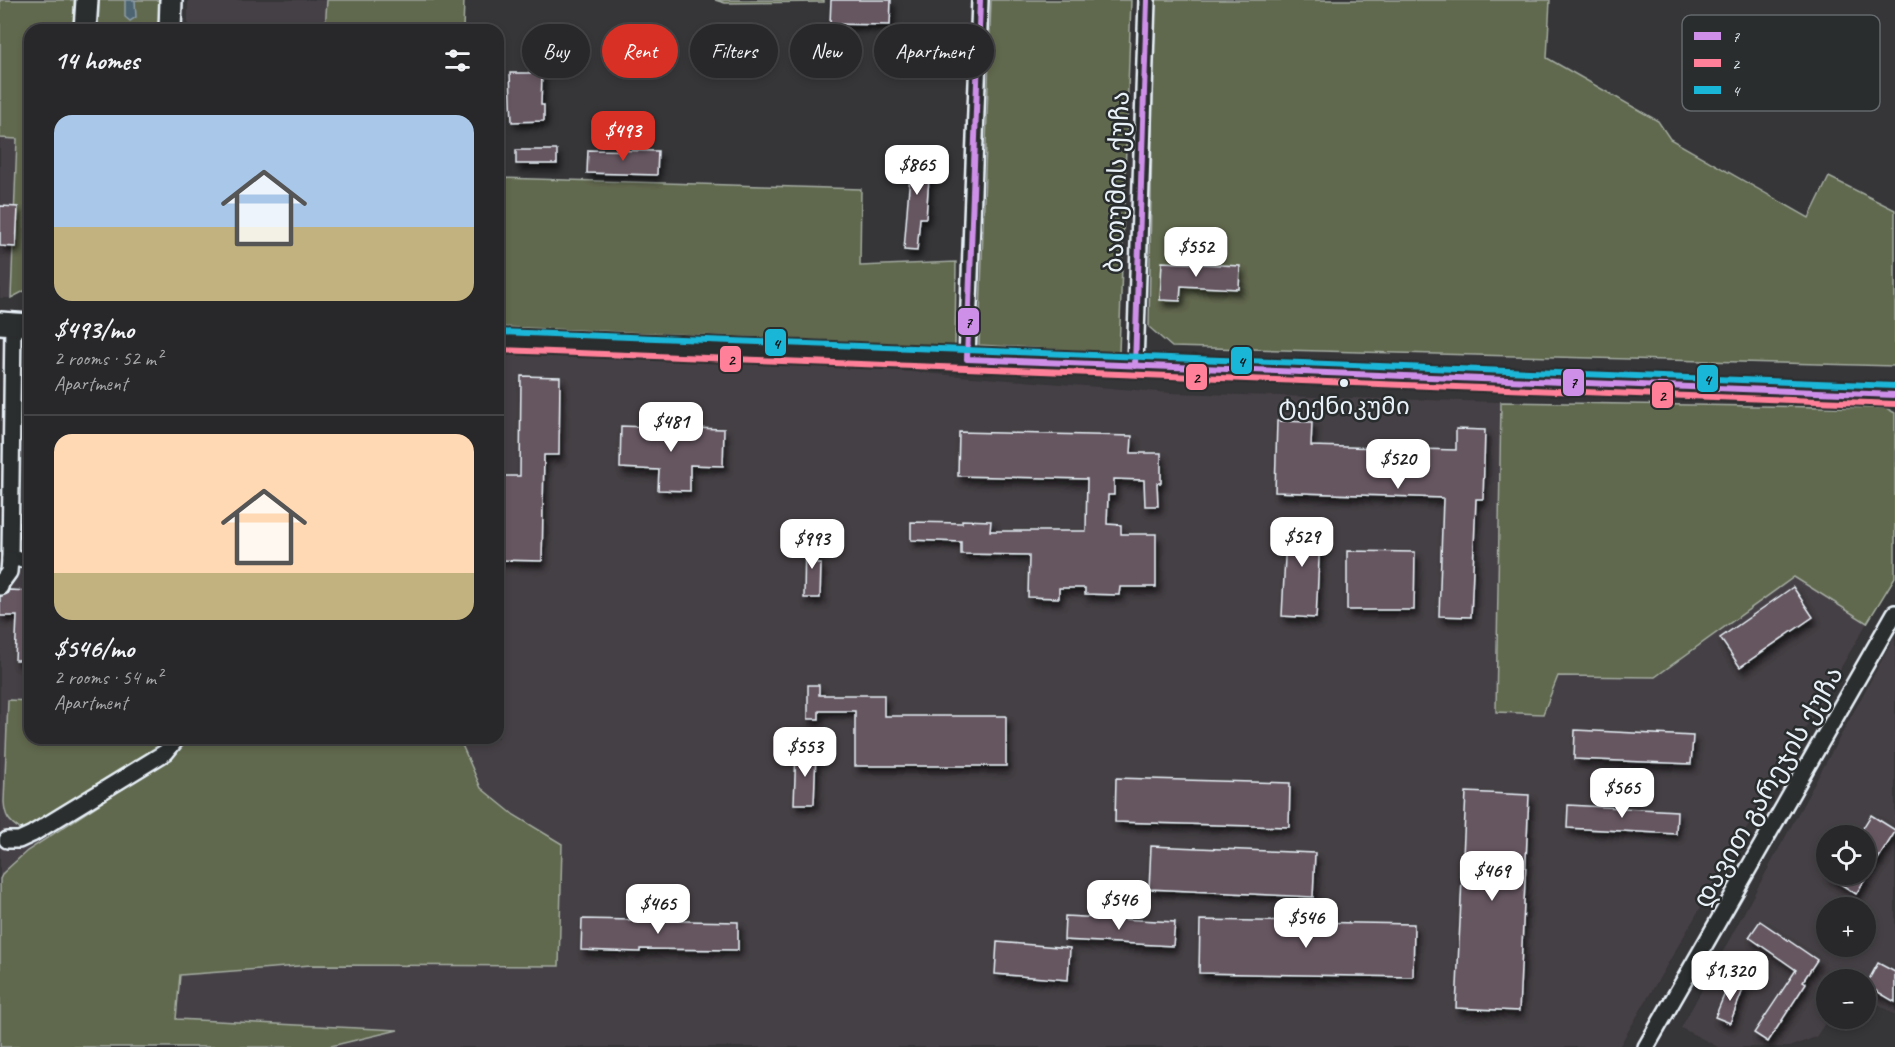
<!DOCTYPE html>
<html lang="en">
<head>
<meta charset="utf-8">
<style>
  body { margin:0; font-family:Caveat,"Noto Sans Georgian",sans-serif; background:#343436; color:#f1f3f6; height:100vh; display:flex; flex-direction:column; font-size:22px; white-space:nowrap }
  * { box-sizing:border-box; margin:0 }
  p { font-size:20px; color:#a5a6a8 }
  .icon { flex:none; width:33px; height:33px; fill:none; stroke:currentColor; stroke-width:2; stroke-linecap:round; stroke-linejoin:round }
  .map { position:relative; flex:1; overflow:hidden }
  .panel { position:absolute; left:24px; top:24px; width:480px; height:720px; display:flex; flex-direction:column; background:#28282a; border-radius:18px; box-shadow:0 3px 9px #0003,0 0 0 2px #444447 }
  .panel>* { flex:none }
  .banner { position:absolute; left:522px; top:24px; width:570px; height:54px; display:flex; gap:12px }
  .buttons { position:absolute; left:1816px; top:825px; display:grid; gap:12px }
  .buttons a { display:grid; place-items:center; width:60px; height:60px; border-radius:50%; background:#28282a; box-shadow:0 3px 9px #0003,0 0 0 2px #444447; font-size:30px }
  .price { position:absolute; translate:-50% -51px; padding:0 14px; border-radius:12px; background:#fff; color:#222; font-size:20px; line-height:39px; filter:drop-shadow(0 2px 3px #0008) }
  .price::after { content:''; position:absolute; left:50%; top:36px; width:18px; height:14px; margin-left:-9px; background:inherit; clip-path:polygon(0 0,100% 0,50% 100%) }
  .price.active { background:#d93025; color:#fff }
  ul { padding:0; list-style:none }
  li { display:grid; align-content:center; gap:12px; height:318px; padding:0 30px }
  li+li { border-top:2px solid #444447 }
  li span { display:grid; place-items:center; height:186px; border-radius:18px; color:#555 }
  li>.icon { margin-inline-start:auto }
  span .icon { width:108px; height:108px; fill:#fffc; stroke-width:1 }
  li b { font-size:26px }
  h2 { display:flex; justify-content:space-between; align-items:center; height:72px; padding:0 30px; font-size:26px }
  .pill { padding:0 21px; border-radius:27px; background:#28282a; box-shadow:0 3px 9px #0003,0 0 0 2px #444447; font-size:21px; line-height:54px }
  .pill.active { background:#d93025; color:#fff }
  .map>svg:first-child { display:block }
</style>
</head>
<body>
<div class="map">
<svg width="1895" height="1047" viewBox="0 0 1895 1047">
  <defs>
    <filter id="shadow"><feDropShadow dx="3.5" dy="6" stdDeviation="3" flood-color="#0009"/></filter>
  </defs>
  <rect width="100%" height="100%" fill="#363538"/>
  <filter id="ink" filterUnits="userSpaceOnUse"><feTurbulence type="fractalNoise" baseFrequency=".0167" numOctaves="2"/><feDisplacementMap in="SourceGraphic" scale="12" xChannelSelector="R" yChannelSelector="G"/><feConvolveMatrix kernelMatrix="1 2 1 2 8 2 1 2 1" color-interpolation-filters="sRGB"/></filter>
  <g filter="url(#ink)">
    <g fill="#443f44" fill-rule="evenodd">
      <polygon points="188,0 327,0 325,30 188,30"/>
      <polygon points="0,138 17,139 11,298 0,298"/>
      <polygon points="498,354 813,364 1172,393 1501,402 1496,712 1558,676 1655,677 1794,577 1867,623 1619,1047 0,1047 0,555 30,556 30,738 498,738"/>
      <path d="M 1895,636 L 1895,1015 L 1866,996 L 1866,980 L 1827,980 L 1828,1019 L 1816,1037 L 1789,1047 L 1718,1047 L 1681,1028 ZM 1827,836 L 1866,836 L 1866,874 L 1827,874 ZM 1827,908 L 1866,908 L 1866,946 L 1827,946 Z"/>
    </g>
    <g fill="#60674d" stroke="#a4aca2" stroke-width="1.5">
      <polygon points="0,0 74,0 73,30 30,30 30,288 11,298 17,139 0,138"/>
      <polygon points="99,0 159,0 159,30 98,30"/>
      <polygon points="327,0 464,0 463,30 325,30"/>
      <polygon points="715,0 824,0 824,2 725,3"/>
      <polygon points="991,0 1131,0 1119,353 979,345"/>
      <polygon points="1154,0 1550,0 1547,58 1658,121 1670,139 1809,218 1829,177 1895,210 1895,366 1172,347 1149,327"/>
      <polygon points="498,178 861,189 860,266 956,262 955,346 498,327"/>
      <polygon points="1501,402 1886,408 1895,413 1895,577 1867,623 1794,577 1655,677 1558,676 1543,714 1496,712"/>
      <path d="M 8,700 L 30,701 L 30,738 L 171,738 L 163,746 L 27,828 L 20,829 C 8,821 5,816 4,802 Z"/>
      <polygon points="189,738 459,738 481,788 514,815 562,844 559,966 311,965 180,975 176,1019 398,1030 327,1047 0,1047 0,879 3,873 27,851 176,754"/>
    </g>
    <polygon fill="#4e6572" stroke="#8c9da8" stroke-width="1.5" points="125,0 135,0 136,17 130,21 125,17"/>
    <g fill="#665660" stroke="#e8f1f8" stroke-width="1.5" filter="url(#shadow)">
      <polygon points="831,0 891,0 890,25 830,24"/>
      <polygon points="510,73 542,73 541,105 544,105 544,121 512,122"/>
      <polygon points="912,149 931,151 926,218 920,218 917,251 904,250"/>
      <rect x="516" y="150" width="41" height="14"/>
      <polygon points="588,150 658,151 657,175 587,173"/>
      <polygon points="0,206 18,207 16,247 0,246"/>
      <polygon points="1162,262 1240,266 1239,289 1181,286 1180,301 1160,300"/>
      <polygon points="521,376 560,377 559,455 544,455 542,561 498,560 498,476 520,476"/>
      <polygon points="1277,421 1312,422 1311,446 1456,450 1456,429 1485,430 1483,499 1476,499 1471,617 1439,616 1443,498 1275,492"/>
      <polygon points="621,426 647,427 647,433 691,434 691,428 724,429 723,466 690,465 690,491 658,490 659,470 620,468"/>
      <polygon points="959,432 1132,436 1131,453 1161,453 1161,483 1157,483 1158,506 1145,506 1144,480 1114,479 1114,495 1108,495 1107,524 1121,525 1121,534 1156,534 1156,587 1120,587 1119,595 1085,594 1085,588 1059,588 1059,598 1028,597 1029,555 961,554 961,542 911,540 911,522 962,523 962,520 991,521 990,531 1086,531 1087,479 958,476"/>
      <polygon points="1287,518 1321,520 1316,618 1282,616"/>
      <polygon points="805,539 818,539 817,564 821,564 820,598 804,598"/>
      <polygon points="1347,551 1415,552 1414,610 1347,610"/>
      <polygon points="1793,587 1813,617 1740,667 1720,638"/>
      <polygon points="9,590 30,591 30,660 15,660 17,616 0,616 0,596 7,594"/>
      <polygon points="808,685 819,685 819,695 884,695 884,716 1006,716 1006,766 855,766 855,711 819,711 819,719 808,719"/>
      <polygon points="1575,730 1693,736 1691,764 1574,759"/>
      <polygon points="796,751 816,752 814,804 794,804"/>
      <polygon points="1116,778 1290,783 1289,827 1115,822"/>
      <polygon points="1466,792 1529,795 1519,1011 1456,1008"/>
      <polygon points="1568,805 1677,811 1676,834 1567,828"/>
      <polygon points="1871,815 1895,830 1895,832 1856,894 1825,874 1866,874 1866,836 1858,836"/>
      <polygon points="1151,846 1315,853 1313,897 1149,889"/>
      <polygon points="1065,916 1175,922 1173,946 1064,940"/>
      <polygon points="582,919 738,922 738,950 640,949 640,952 581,950"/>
      <polygon points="1200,920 1414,924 1413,977 1199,973"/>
      <polygon points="1760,921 1817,960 1803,981 1806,983 1768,1042 1754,1033 1796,970 1749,937"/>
      <polygon points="997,942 1070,948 1068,980 995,974"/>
      <polygon points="1878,963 1895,972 1895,1002 1866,985"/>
      <polygon points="1730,981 1744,987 1730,1023 1715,1017"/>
    </g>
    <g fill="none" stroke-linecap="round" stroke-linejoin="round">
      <g stroke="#e8f1f8" stroke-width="20">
        <g id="street">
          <polyline points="13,324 10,559 30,559"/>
          <polyline points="967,359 980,0"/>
          <polyline points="1135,366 1147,0"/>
          <polyline points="0,587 1,583 9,572 10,559"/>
          <polyline points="7,840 19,840 32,834 166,752 177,738"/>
          <polyline points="1646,1047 1895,613"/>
        </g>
      </g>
      <g stroke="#e8f1f8" stroke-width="26">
        <g id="secondary">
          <polyline points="85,30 87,0"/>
          <polyline points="170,30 171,0"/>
          <polyline points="0,323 30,325"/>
          <polyline points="498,341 1895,395"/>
        </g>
      </g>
      <use href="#street" stroke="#2a2d2e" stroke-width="15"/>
      <use href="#secondary" stroke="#2a2d2e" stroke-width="21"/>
      <g stroke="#2a2d2e" stroke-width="10">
        <g id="bus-1">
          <polyline points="980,0 967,359 1895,395"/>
          <polyline points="1135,366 1147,0"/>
        </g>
      </g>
      <g stroke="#2a2d2e" stroke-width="10">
        <polyline id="bus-2" points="498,350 1895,404"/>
      </g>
      <g stroke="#2a2d2e" stroke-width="10">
        <polyline id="bus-3" points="498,332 1895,386"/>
      </g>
      <use href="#bus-1" stroke="#ce8fe9" stroke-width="6"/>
      <use href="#bus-2" stroke="#ff8098" stroke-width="6"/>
      <use href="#bus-3" stroke="#1ab6d8" stroke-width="6"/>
    </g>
  </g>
  <circle fill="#e8f1f8" stroke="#2a2d2e" stroke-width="2" cx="1344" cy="383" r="5"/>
  <g text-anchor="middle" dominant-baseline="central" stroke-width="5" stroke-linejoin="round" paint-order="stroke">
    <g font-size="24" fill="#e8f1f8" stroke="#2a2d2e">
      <text x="1344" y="406">ტექნიკუმი</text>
    </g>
    <g font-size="26" fill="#e8f1f8" stroke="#2a2d2e">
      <text transform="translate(1117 182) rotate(-88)">ბათუმის ქუჩა</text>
      <text transform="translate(1768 787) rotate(-60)">დავით გარეჯის ქუჩა</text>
    </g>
  </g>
  <rect x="1682" y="15" width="198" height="96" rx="9" fill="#2a2d2e" stroke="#63686b" stroke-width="1.5"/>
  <rect x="1694" y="32" width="27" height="8" fill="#ce8fe9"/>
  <rect x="1694" y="59" width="27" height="8" fill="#ff8098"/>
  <rect x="1694" y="86" width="27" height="8" fill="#1ab6d8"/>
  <g font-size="16" fill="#e8f1f8">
    <text x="1732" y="42">7</text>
    <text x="1732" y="69">2</text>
    <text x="1732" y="96">4</text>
  </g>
  <g stroke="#2a2d2e" stroke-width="2">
    <rect x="957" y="307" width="23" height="29" rx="6" fill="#ce8fe9"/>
    <rect x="764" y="328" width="23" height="29" rx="6" fill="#1ab6d8"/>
    <rect x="719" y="345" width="23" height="28" rx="6" fill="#ff8098"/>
    <rect x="1230" y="346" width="23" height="29" rx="6" fill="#1ab6d8"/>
    <rect x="1185" y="363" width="23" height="28" rx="6" fill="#ff8098"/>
    <rect x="1696" y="364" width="23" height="29" rx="6" fill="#1ab6d8"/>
    <rect x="1562" y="368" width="23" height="29" rx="6" fill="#ce8fe9"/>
    <rect x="1651" y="381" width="23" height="28" rx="6" fill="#ff8098"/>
  </g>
  <g font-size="16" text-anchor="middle" font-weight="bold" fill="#111">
    <text x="968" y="328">7</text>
    <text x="776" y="349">4</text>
    <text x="731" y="365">2</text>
    <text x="1241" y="367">4</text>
    <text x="1196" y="383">2</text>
    <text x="1707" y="385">4</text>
    <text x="1573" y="388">7</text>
    <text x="1662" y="401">2</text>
  </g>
</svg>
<div class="buttons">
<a><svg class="icon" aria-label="locate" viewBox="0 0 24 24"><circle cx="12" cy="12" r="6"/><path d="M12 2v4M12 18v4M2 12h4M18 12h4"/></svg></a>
<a>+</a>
<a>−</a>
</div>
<b class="price active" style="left:623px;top:162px">$493</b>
<b class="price" style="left:917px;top:196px">$865</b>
<b class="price" style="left:1196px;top:278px">$552</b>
<b class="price" style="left:671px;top:453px">$481</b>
<b class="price" style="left:1398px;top:490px">$520</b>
<b class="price" style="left:1302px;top:568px">$529</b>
<b class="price" style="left:812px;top:570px">$993</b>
<b class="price" style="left:805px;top:778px">$553</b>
<b class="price" style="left:1622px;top:819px">$565</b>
<b class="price" style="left:1492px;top:902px">$469</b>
<b class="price" style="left:1119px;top:931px">$546</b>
<b class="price" style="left:658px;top:935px">$465</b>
<b class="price" style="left:1306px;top:949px">$546</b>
<b class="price" style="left:1730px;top:1002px">$1,320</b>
<div class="banner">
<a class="pill">Buy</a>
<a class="pill active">Rent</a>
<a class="pill">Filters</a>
<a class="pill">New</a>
<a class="pill">Apartment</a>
</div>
<section class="panel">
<h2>14 homes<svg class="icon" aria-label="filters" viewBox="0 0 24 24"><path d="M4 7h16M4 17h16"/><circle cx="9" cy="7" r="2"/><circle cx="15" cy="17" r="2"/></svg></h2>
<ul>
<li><span style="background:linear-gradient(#a9c7e8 60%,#c2b280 0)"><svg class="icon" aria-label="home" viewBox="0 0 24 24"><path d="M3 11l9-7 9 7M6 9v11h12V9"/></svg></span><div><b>$493/mo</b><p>2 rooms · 52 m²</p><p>Apartment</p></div></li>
<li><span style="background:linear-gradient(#ffd9b3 75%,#c2b280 0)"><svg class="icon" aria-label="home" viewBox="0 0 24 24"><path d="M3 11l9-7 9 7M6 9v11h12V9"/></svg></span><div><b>$546/mo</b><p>2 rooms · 54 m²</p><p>Apartment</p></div></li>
</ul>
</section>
</div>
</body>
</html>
